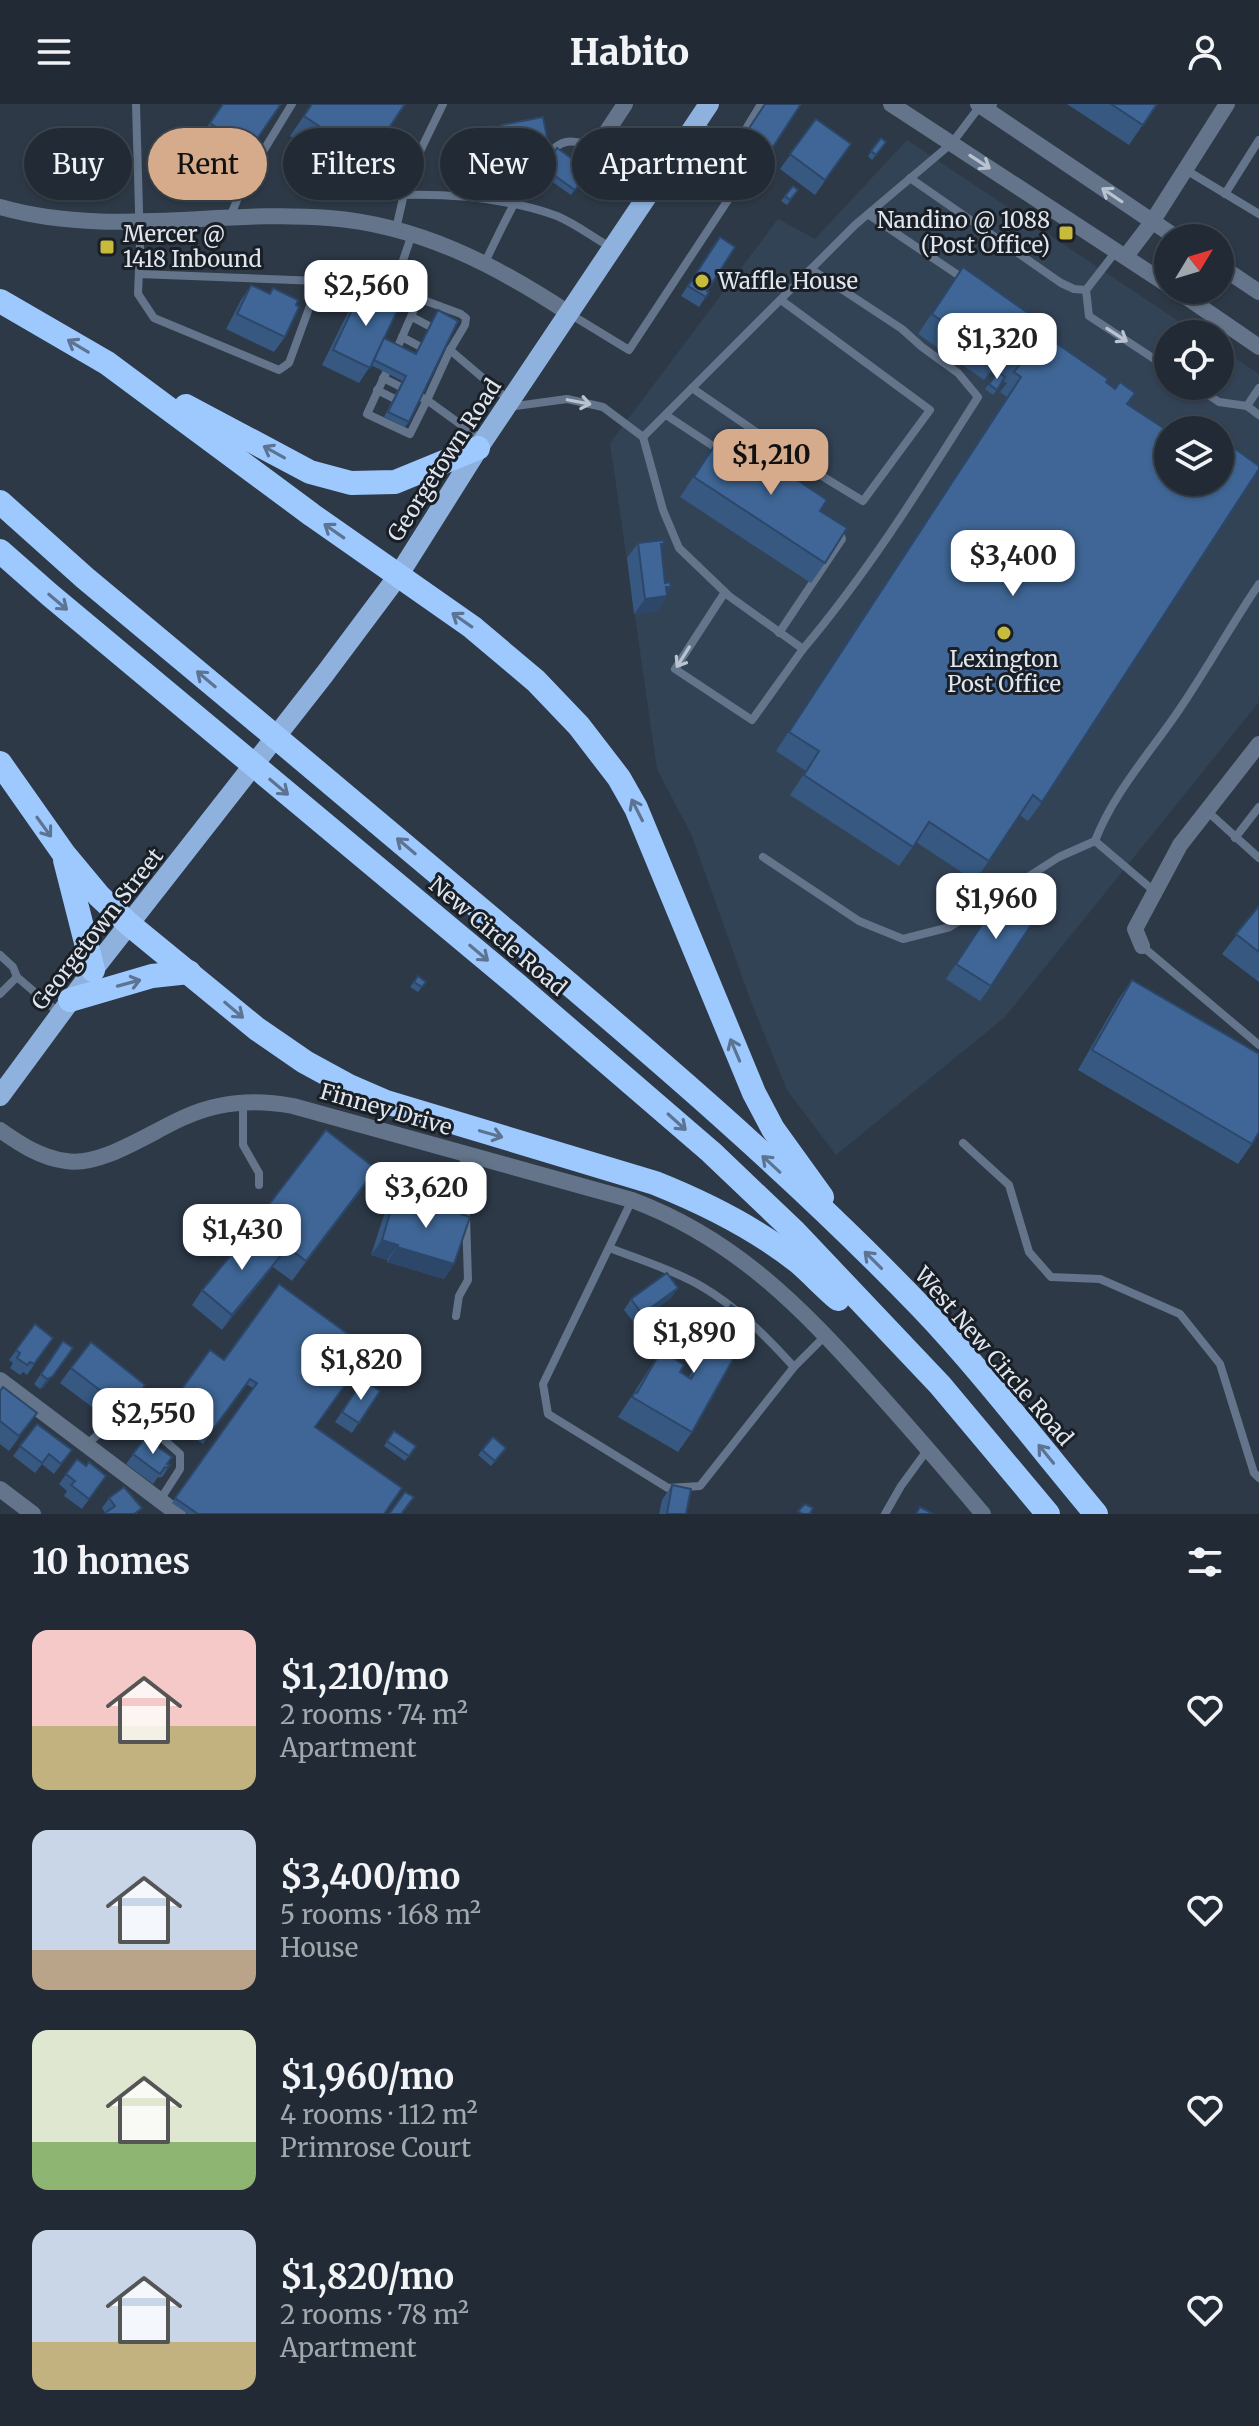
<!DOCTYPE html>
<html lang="en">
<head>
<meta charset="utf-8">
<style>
  body { margin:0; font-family:Merriweather,serif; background:#2a333d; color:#f1f3f6; height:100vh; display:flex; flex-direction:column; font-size:30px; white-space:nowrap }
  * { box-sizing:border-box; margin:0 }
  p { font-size:26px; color:#a2a7ad }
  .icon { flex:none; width:44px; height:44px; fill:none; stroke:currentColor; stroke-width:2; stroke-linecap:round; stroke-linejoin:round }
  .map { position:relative; height:1410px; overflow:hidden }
  .panel { display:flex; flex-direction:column; background:#222b35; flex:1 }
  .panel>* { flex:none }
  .hud { position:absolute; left:24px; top:24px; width:800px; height:72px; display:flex; gap:16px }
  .needle { width:52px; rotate:52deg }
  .tools { position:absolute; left:1154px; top:120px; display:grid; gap:16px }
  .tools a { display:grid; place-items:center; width:80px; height:80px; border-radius:50%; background:#222b35; box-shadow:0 2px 6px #0004,0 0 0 2px #3f4750; font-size:40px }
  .price { position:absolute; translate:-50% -68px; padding:0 18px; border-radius:16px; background:#fff; color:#222; font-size:26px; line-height:52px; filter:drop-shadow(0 2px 4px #0008) }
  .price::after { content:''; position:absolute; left:50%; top:48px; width:24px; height:18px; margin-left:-12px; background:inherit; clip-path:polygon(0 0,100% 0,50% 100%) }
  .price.active { background:#d6ab8b; color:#111 }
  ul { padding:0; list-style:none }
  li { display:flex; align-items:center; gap:24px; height:200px; padding:0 32px }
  li span { display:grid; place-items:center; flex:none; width:224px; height:160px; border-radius:16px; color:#555 }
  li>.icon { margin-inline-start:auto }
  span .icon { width:96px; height:96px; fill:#fffc; stroke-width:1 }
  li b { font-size:34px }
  h2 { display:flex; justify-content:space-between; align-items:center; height:96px; padding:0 32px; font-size:34px }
  .pill { padding:0 28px; border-radius:36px; background:#222b35; box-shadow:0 2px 6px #0004,0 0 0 2px #3f4750; font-size:28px; line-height:72px }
  .pill.active { background:#d6ab8b; color:#111 }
  header { display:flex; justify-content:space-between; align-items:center; height:104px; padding:0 32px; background:#222b35; font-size:36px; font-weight:800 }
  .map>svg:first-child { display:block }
</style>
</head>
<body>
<header><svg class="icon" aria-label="menu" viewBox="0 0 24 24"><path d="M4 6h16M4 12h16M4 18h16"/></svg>Habito<svg class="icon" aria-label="person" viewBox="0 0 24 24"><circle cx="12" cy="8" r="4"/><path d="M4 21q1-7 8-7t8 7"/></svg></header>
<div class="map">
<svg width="1259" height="1410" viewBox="0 0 1259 1410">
  <rect width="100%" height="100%" fill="#2d3947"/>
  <path fill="#334356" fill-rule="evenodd" d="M 907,36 L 1198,230 L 1168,230 L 1168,282 L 1220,282 L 1220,244 L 1259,270 L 1259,598 L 1005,913 L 836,1051 L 787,986 L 750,895 L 692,732 L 657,665 L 610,339 L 778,115 L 815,135 ZM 1168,326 L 1220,326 L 1220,378 L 1168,378 Z"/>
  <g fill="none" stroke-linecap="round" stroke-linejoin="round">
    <g stroke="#64758b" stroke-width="8">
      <polyline points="136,0 140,142 138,190 154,214 279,266 289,259 319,177 139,170"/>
      <polyline points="697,19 733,43"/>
      <polyline points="671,58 709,86"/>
      <polyline points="1186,66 1259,110"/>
      <polyline points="910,74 1061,179 1074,185 1086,186"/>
      <polyline points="1225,90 1259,36"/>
      <path d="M 404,91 C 456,90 508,94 557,112 C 576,120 594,134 612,144"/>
      <polyline points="869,111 964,175"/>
      <polyline points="230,113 245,77 292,0"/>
      <polyline points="396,125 408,72 443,0"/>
      <polyline points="412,130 394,183 399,187 461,210 466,214 465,221 450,246 510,297"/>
      <polyline points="1117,146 1086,186 1089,212 1168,264"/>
      <path d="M 485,158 C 499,131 535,45 566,38 C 590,33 633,67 653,80"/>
      <polyline points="570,210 629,246 728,96 709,86 761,0"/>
      <polyline points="412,213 429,222"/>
      <polyline points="402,233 419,242"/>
      <polyline points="450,246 427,296 482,336"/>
      <polyline points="396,247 419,194"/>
      <polyline points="386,269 367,310 410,330 427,296 418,292"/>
      <polyline points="383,274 399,282"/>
      <polyline points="1195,282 1219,298 1247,302 1259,311"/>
      <polyline points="692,284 807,363 863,397 930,306 781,196"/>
      <polyline points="377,286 393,294"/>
      <polyline points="1247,302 1259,284"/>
      <path d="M 508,303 L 567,295 L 603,303 L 643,333 L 663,406 L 679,444 L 729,492 L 803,545 C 869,467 923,380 978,293 L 958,269 L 922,243 L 902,225 L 811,165"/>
      <polyline points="666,311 722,348"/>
      <polyline points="643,333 855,121 952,39 980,2 993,0"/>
      <polyline points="725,488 675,565 752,616 803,545"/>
      <polyline points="779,529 842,435 839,427"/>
      <polyline points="1207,707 1259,754"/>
      <polyline points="1235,734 1259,703"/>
      <polyline points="763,753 859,817 903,835 950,823 1059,753 1095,737"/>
      <path d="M 1154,787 L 1095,737 C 1114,688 1150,649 1179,606 C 1207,565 1231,521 1259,480"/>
      <polyline points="1142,842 1259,941"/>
      <polyline points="0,851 13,863 17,873"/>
      <polyline points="0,890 17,873 59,909"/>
      <polyline points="243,999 243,1041 259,1069 259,1081"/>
      <polyline points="963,1039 1009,1081 1029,1148 1051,1173 1100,1175 1180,1210 1220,1260 1254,1369 1259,1374"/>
      <path d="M 610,1144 C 640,1156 674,1166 701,1182 C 737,1203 766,1232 794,1263 L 700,1382 L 668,1384 L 548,1310 L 543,1280 L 632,1096"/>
      <polyline points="456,1212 459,1192 468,1176 464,1050"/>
      <polyline points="794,1263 825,1232"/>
      <polyline points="86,1341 101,1328 132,1326 161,1333 180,1350 180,1365 160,1396"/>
      <polyline points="885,1410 901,1382 928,1345"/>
    </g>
    <g stroke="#64758b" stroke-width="16">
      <polyline points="596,44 625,0"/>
      <polyline points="1126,152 1152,118 1227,0"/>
      <polyline points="1142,842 1135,825 1180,741 1259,640"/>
      <path d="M 0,1026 C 20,1040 41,1054 66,1057 C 102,1063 152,1027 185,1013 C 220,997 256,995 293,1002 L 632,1096 C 734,1134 800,1202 871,1281 C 909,1323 946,1366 983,1410"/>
      <polyline points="0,1276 178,1410"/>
      <polyline points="0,1385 33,1410"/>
    </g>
    <g stroke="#64758b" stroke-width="16">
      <polyline points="891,0 1168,181"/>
      <polyline points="978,0 1177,134"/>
      <path d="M 0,103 C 108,134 219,105 329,114 C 419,121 496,161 570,210"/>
      <polyline points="1220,162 1259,188"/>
      <polyline points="1176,186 1259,243"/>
    </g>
    <polyline stroke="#8eb1de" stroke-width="20" points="0,992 93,866 324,571 398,472 483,337 709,0"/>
    <g stroke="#9ec9ff" stroke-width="24">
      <polyline points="0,197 107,259 312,411 472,523 536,577 579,622 619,674 636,704 754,989 773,1025 822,1093"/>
      <polyline points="186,302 310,368 351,379 395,378 478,344"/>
      <path d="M 0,398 L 85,474 C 227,592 369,711 510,830 C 651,949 793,1070 921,1203 C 983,1268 1038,1341 1096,1410"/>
      <polyline points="0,447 50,491 516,880 711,1048 795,1128 940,1281 1048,1410"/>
      <path d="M 0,659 L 64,750 L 99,792 L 130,821 L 257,925 L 305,958 L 349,982 L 386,998 L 655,1079 C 705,1099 755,1124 797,1157 C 811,1169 824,1183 838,1195"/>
      <polyline points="65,756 93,866"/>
      <polyline points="70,896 152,872 189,868"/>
    </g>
  </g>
  <g fill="#365881">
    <polygon points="223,0 281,0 235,68 223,61 225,58 196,39"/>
    <polygon points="312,0 405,0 354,75 290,32"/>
    <polygon points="765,0 762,60 736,58 737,43"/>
    <polygon points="1067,0 1157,0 1129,41"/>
    <polygon points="816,15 851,40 815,91 780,65"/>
    <polygon points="501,21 541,49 499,57 494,31"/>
    <polygon points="476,26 491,34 473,37 472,31"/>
    <polygon points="881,34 886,38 872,56 868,52"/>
    <polygon points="557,44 589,67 571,91 540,69"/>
    <polygon points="793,82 798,86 787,101 781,97"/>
    <polygon points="720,133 707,187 709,188 699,203 681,192"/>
    <polygon points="963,163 1012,235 1015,237 1027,238 1106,278 1127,300 1042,698 1028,717 1020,711 975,777 916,738 899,762 790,691 806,667 776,647 1007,293 1000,288 1007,279 1003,277 993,291 985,285 995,271 990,268 984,276 918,230"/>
    <polygon points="251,181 269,189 273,184 285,233 274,248 226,225 241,196"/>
    <polygon points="362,185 384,234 415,250 438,206 409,318 405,323 384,313 402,277 371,261 359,279 322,261 352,200"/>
    <polygon points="722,330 764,358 820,407 825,459 811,479 680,393"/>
    <polygon points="638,439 661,444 667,492 657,507 634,510 627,454"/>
    <polygon points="1259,802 1259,878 1222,850"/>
    <polygon points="990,807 991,882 980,897 946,875"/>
    <polygon points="418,872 426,878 418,888 410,883"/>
    <polygon points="1132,876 1252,1040 1238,1060 1078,966 1118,896"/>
    <polygon points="363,1084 292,1177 273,1163 222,1226 192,1201 202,1186 241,1139 255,1119"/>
    <polygon points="407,1095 454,1160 444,1175 387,1158 387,1156 371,1151 384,1111 394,1096 404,1099"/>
    <polygon points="678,1184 671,1194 635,1220 624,1206 631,1195"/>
    <polygon points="731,1201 692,1328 678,1348 618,1313 661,1247 680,1268 689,1273 717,1221"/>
    <polygon points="35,1220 53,1234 27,1271 23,1268 20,1271 10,1264 13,1259 9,1256"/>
    <polygon points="63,1237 44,1283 40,1285 34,1280"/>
    <polygon points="210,1246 315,1323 384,1410 188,1410 172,1399 253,1284 246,1280 203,1340 163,1312"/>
    <polygon points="71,1264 145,1281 116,1321 60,1279"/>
    <polygon points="363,1276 380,1287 352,1329 335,1318"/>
    <polygon points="0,1287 37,1309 9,1347 0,1340"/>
    <polygon points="37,1320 72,1346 54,1370 42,1360 35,1369 13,1352"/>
    <polygon points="394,1327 416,1342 405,1357 384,1342"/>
    <polygon points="145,1334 170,1361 163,1372 160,1374 158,1373 153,1380 126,1360"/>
    <polygon points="506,1344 491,1362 478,1351 482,1346"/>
    <polygon points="77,1355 86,1362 106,1372 82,1405 64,1392 67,1387 59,1380"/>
    <polygon points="672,1381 686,1410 659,1410 662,1396"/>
    <polygon points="109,1394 138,1410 104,1410 105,1409 102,1404"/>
  </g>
  <g fill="#2c4769">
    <polygon points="495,28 491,34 473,37 477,32"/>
    <polygon points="548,39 541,49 499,57 506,47"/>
    <polygon points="740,53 765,55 762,60 736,58"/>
    <polygon points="666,483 671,483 664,492 667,492 657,507 634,510 645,495"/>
    <polygon points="376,1065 363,1084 292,1177 306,1157"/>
    <polygon points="382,1136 398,1141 387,1156 371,1151"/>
    <polygon points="397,1143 454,1160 444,1175 387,1158"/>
    <polygon points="283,1149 272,1164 222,1226 232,1211"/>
    <polygon points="678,1184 671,1194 635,1220 642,1210"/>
    <polygon points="66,1254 44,1283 40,1285 47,1275"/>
  </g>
  <g fill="#3f6696" stroke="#2c4769" stroke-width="2">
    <polygon points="223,0 281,0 248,48 237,41 239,38 210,19"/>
    <polygon points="312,0 405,0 368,55 304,12"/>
    <polygon points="765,0 801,0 765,55 740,53 740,38"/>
    <polygon points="1111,0 1157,0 1143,21"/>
    <polygon points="543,13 548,39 506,47 501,21"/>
    <polygon points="816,15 851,40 825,76 790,50"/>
    <polygon points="494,22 495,28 477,32 476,26"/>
    <polygon points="881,34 886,38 876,51 871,47"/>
    <polygon points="557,44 589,67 575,86 544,64"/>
    <polygon points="793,82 798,86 790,96 785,92"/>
    <polygon points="720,133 735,143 707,187 709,188 706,193 688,182"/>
    <polygon points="963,163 1028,209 1012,235 1016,237 1019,232 1027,238 1036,225 1108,275 1106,278 1115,285 1120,278 1135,289 1127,300 1168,327 1168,378 1220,378 1220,334 1259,362 1259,365 1042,698 1033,691 989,757 929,718 913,743 804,671 819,647 789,628 1021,273 1014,268 1021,259 1004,248 998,257 932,210"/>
    <polygon points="251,181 270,190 273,184 298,196 296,201 299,203 285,233 237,210"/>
    <polygon points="362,185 399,203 370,264 333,246"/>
    <polygon points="438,206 458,217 409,318 388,308 406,272 374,256 384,234 416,250"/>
    <polygon points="998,268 1005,273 997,286 989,280"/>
    <polygon points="722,330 764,358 766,355 827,396 820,407 847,424 825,459 694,373"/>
    <polygon points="664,436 664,440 661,440 665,479 670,478 671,483 666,483 667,492 645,495 638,439"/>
    <polygon points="1001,792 1035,815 991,882 956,860"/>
    <polygon points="1259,802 1259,848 1236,830"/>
    <polygon points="418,872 426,878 422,883 414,878"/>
    <polygon points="1132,876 1259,950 1259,1028 1252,1040 1092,946"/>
    <polygon points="326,1026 376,1065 306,1157 255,1119"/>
    <polygon points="407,1095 428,1102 429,1099 470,1113 454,1160 397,1143 398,1141 382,1136 394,1096 405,1099"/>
    <polygon points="253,1125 283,1149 232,1211 202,1186"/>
    <polygon points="667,1169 678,1184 642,1210 631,1195"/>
    <polygon points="279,1180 370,1246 315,1323 402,1384 384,1410 198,1410 175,1394 257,1279 250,1275 206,1335 166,1307 210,1246 224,1256"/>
    <polygon points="731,1201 755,1216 692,1328 632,1293 635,1288 637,1289 661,1247 684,1261 680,1268 691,1275"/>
    <polygon points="35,1220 53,1234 34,1260 30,1258 27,1261 17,1254 20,1249 16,1246"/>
    <polygon points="63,1237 73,1244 52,1273 47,1275 41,1270"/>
    <polygon points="91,1238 145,1281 126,1306 71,1264"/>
    <polygon points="363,1276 380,1287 359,1319 342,1308"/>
    <polygon points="3,1283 37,1309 19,1332 0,1317 0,1287"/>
    <polygon points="37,1320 72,1346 61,1360 49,1350 42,1359 20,1342"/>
    <polygon points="394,1327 416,1342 409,1352 387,1337"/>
    <polygon points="493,1333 506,1344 495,1357 482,1346"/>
    <polygon points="145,1334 172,1353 167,1360 170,1361 167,1364 165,1363 160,1370 133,1350"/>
    <polygon points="77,1355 86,1362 89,1358 106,1372 89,1395 71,1381 75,1377 66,1370"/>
    <polygon points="672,1381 691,1385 686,1410 667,1410"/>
    <polygon points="124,1383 142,1404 134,1410 106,1410 105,1409 115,1402 109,1394"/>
    <polygon points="405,1388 414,1393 401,1410 389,1410"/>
    <polygon points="805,1400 813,1404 810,1409 811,1410 803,1410 798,1407"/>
    <polygon points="920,1403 933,1410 916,1410"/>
  </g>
  <defs><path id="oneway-shaft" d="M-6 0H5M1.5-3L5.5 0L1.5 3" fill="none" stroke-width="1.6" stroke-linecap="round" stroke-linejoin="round" transform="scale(2)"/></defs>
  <g stroke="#bac4d1">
    <use href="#oneway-shaft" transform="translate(980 58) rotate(33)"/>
    <use href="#oneway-shaft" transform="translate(1112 91) rotate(-146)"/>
    <use href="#oneway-shaft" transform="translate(1117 231) rotate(33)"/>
    <use href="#oneway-shaft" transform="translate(579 298) rotate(11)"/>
    <use href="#oneway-shaft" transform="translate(683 553) rotate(122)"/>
  </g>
  <g stroke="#5c7492">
    <use href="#oneway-shaft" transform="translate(78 242) rotate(-149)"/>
    <use href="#oneway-shaft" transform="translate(274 348) rotate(-151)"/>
    <use href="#oneway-shaft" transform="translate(334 427) rotate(-145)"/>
    <use href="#oneway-shaft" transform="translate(58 498) rotate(40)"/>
    <use href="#oneway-shaft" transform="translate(462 516) rotate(-145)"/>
    <use href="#oneway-shaft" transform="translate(206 575) rotate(-140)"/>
    <use href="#oneway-shaft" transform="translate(279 683) rotate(40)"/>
    <use href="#oneway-shaft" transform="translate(637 706) rotate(-117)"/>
    <use href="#oneway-shaft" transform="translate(44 723) rotate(54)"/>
    <use href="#oneway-shaft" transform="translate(406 742) rotate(-140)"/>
    <use href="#oneway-shaft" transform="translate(479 849) rotate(40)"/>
    <use href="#oneway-shaft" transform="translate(129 879) rotate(-15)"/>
    <use href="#oneway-shaft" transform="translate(234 906) rotate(40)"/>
    <use href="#oneway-shaft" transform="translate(735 946) rotate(-113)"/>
    <use href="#oneway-shaft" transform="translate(677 1018) rotate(42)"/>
    <use href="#oneway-shaft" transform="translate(491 1030) rotate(16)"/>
    <use href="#oneway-shaft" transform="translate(771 1060) rotate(-137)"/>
    <use href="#oneway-shaft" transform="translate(873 1156) rotate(-135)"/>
    <use href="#oneway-shaft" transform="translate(1046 1350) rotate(-129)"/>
  </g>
  <g fill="#c7bb3c" stroke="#1a1f26" stroke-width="3">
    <rect x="1058" y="121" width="16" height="16" rx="4"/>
    <rect x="99" y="135" width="16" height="16" rx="4"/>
    <circle cx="702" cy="177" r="8"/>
    <circle cx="1004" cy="529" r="8"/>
  </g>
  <g text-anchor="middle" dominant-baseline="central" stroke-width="6" stroke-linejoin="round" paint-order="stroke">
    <g font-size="22" fill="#dfe6ef" stroke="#1a1f26" text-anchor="start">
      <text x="1050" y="116" text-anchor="end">Nandino @ 1088<tspan x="1050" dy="25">(Post Office)</tspan></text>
      <text x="123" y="130">Mercer @<tspan x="123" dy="25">1418 Inbound</tspan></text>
      <text x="718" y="177">Waffle House</text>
      <text x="1004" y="555" text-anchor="middle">Lexington<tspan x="1004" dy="25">Post Office</tspan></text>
    </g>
    <g font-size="22" fill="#dfe6ef" stroke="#1a1f26">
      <text transform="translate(444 356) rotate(-57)">Georgetown Road</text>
      <text transform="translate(97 825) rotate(-52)">Georgetown Street</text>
      <text transform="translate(498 832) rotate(40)">New Circle Road</text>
      <text transform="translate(386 1005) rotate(16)">Finney Drive</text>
      <text transform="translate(994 1252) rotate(49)">West New Circle Road</text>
    </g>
  </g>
</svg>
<div class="tools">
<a><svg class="needle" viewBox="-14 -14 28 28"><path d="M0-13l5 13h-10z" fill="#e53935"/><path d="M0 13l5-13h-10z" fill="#a2a7ad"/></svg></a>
<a><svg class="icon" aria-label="locate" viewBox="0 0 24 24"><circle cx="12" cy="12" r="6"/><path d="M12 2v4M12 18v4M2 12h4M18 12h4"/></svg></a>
<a><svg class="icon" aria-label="layers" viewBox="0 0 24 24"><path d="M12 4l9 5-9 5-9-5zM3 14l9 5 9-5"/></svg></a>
</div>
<b class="price" style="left:366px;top:224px">$2,560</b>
<b class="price" style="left:997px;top:277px">$1,320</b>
<b class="price active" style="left:771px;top:393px">$1,210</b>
<b class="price" style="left:1013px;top:494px">$3,400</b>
<b class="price" style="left:996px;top:837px">$1,960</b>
<b class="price" style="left:426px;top:1126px">$3,620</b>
<b class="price" style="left:242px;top:1168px">$1,430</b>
<b class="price" style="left:694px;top:1271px">$1,890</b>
<b class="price" style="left:361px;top:1298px">$1,820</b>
<b class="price" style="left:153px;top:1352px">$2,550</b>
<div class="hud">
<a class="pill">Buy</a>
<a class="pill active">Rent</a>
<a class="pill">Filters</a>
<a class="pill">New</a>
<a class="pill">Apartment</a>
</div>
</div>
<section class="panel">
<h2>10 homes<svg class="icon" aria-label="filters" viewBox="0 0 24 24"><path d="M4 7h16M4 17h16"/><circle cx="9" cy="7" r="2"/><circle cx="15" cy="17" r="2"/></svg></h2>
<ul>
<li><span style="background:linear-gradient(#f6c9c9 60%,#c2b280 0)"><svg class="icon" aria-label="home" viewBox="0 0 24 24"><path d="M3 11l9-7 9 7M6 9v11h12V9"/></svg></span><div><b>$1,210/mo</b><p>2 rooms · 74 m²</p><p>Apartment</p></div><svg class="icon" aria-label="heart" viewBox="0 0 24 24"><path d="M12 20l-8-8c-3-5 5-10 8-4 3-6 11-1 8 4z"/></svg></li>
<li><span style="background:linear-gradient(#c9d6e8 75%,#b9a48a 0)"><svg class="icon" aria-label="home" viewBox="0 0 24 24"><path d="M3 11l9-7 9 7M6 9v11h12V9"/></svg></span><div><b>$3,400/mo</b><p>5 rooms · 168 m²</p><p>House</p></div><svg class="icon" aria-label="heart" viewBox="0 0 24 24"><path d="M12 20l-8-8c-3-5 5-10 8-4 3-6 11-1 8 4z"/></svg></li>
<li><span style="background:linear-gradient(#dfe7d0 70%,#8fb573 0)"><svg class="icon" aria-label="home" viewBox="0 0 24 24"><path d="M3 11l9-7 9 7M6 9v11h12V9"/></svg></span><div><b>$1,960/mo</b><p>4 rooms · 112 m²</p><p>Primrose Court</p></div><svg class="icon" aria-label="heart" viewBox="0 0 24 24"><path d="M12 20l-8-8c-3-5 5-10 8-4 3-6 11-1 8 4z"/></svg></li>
<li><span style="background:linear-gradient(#c9d6e8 70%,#c2b280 0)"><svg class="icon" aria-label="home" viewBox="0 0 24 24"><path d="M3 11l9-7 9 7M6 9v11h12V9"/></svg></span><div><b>$1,820/mo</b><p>2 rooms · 78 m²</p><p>Apartment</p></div><svg class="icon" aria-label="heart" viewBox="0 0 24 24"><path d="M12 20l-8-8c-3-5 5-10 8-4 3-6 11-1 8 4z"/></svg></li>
</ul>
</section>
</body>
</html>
